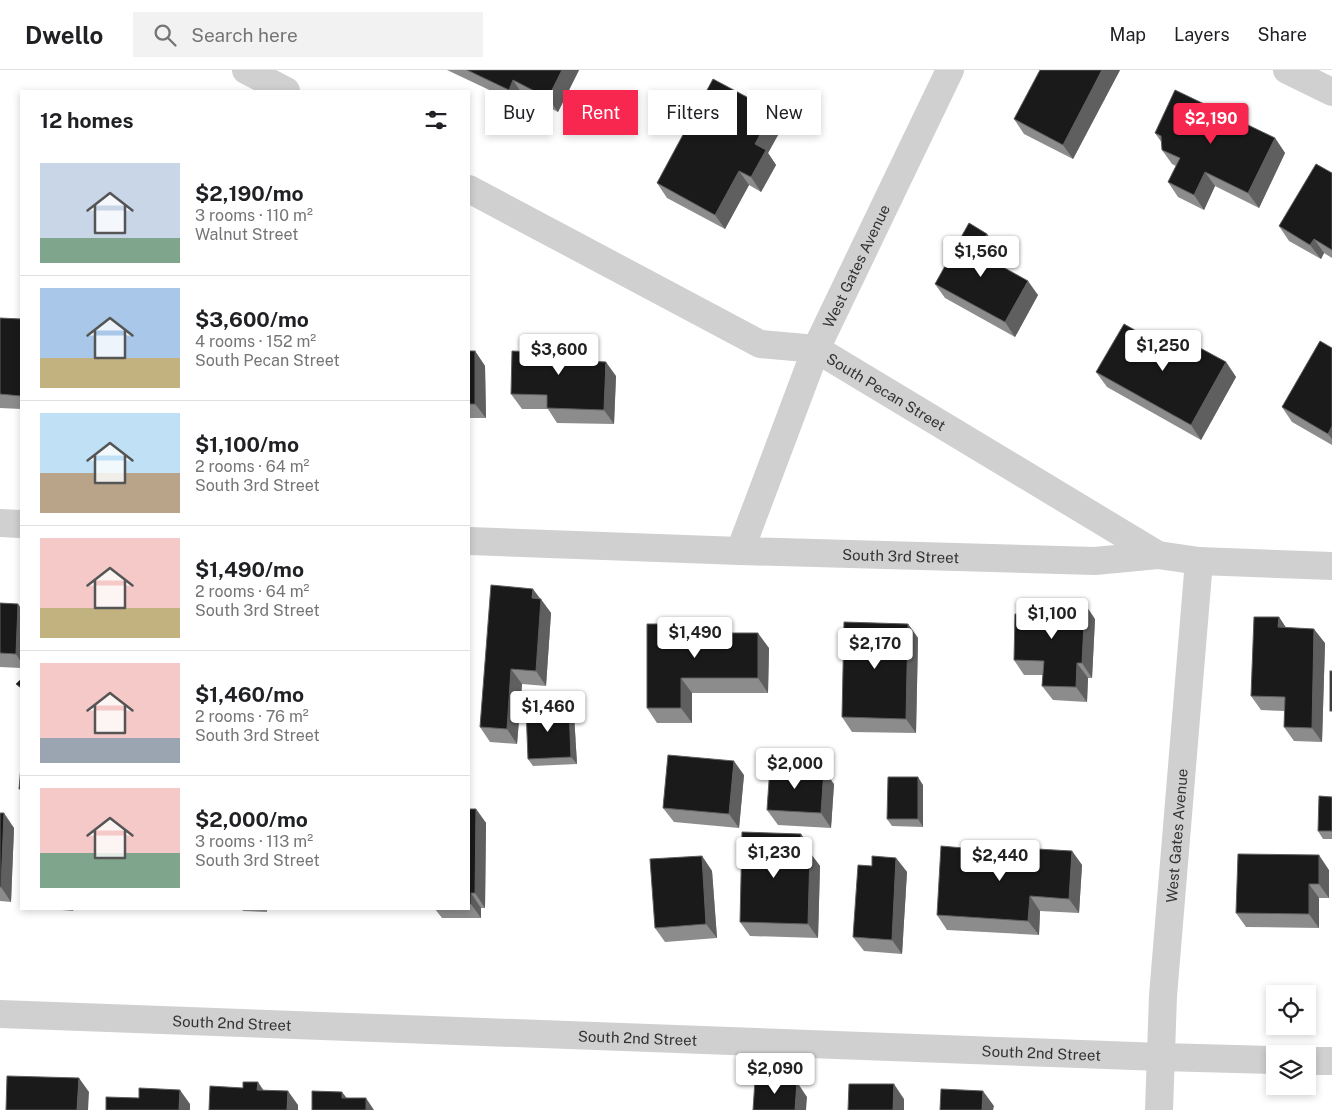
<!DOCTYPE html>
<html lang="en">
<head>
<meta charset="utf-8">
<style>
  body { margin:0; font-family:"Public Sans",sans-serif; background:#f2f2f2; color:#202124; height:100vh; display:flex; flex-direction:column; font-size:19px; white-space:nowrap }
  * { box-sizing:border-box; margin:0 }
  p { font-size:16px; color:#757577 }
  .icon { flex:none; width:28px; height:28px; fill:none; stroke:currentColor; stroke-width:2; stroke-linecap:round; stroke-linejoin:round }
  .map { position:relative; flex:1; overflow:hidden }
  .sheet { position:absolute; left:20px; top:20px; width:450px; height:820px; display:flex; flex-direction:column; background:#fff; border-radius:0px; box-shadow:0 2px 8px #0003 }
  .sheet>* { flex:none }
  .top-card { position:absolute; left:485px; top:20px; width:475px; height:45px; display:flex; gap:10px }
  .buttons { position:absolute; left:1266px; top:915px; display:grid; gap:10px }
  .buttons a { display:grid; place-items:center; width:50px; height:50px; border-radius:0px; background:#fff; box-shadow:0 2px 8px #0003; font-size:25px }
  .price { position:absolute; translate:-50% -42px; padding:0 11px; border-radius:5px; background:#fff; color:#222; font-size:16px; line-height:32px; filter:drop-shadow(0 1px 2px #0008) }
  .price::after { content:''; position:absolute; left:50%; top:30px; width:15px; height:11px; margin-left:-8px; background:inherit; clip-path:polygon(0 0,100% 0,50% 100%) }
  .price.selected { background:#f72750; color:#fff }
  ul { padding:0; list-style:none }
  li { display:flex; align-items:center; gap:15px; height:125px; padding:0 20px }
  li+li { border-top:1px solid #e0e0e0 }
  li span { display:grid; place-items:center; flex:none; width:140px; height:100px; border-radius:0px; color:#555 }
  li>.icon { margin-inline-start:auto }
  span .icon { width:60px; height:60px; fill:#fffc; stroke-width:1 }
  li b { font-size:21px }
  h2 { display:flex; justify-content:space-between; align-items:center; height:60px; padding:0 20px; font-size:21px }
  .chip { padding:0 18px; border-radius:0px; background:#fff; box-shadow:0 2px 8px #0003; font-size:18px; line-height:45px }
  .chip.selected { background:#f72750; color:#fff }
  header { display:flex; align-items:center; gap:30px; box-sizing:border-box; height:70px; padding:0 25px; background:#fff; border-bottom:1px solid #e0e0e0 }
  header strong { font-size:24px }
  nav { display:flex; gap:28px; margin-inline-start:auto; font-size:18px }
  .search { width:350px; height:45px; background:#f2f2f2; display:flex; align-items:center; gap:12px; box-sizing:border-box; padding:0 18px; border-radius:0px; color:#757577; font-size:19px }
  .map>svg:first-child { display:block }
</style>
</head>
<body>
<header>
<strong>Dwello</strong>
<div class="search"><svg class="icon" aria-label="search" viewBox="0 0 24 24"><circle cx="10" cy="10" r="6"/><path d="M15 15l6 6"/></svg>Search here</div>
<nav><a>Map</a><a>Layers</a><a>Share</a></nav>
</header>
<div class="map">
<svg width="1332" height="1040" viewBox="0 0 1332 1040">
  <rect width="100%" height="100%" fill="#fff"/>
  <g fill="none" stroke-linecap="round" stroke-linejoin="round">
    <g stroke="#d0d0d0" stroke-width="28">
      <polyline points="246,0 286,21"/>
      <polyline points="1287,0 1332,22"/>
      <path id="s1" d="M 469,119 L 760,274 L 816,279 L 1158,485"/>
      <polyline points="0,453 21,454"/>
      <path id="s2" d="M 469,471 L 740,481 L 1095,491 L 1158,485 L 1199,491 L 1332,496"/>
      <path id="s3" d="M 740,481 L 816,279 L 950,0"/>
      <path id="s4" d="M 0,944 L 1161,987 L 1275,990"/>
      <polyline points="1308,991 1332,991"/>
      <path id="s5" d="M 1159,1040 L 1163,926 L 1199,491"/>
    </g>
  </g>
  <g fill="#8c8c8c">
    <polygon points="447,0 579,0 558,42 523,25 519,34"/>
    <polygon points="1120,0 1073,89 1024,64 1014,49"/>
    <polygon points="783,56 768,83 776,95 761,122 749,115 725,159 667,128 657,113"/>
    <polygon points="1155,63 1275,68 1285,83 1259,138 1215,116 1204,140 1178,127 1168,112 1176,96 1172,94 1162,80 1162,73"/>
    <polygon points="1332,103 1332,188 1324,183 1321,189 1289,171 1279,156"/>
    <polygon points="987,164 997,178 990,190 1038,225 1015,267 945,228 935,214"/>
    <polygon points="0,248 21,249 21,339 0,338"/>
    <polygon points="1332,278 1332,375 1292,352 1282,337"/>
    <polygon points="1168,279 1226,292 1236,307 1201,370 1107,317 1096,302"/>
    <polygon points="579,280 579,290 616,306 614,354 557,353 548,339 522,339 511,324 537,282"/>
    <polygon points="469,281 475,281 485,296 486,348 469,348"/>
    <polygon points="540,529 541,529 551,543 546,616 522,614 517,674 490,672 480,657"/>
    <polygon points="0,533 21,538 21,598 0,597"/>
    <polygon points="1279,547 1286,558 1325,573 1322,672 1294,671 1284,657 1285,641 1261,640 1251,626"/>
    <polygon points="1095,549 1092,608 1088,608 1087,632 1053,630 1042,616 1043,605 1024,605 1014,590"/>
    <polygon points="908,554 918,568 916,663 852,662 842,647"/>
    <polygon points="727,563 769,578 768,623 692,623 692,653 657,653 647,638"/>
    <polygon points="574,645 577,694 533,696 528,689"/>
    <polygon points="744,705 739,758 674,752 663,738"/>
    <polygon points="834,714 831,758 778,755 767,740"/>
    <polygon points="923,715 923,757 892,756 887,749"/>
    <polygon points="1332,727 1332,769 1323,769 1318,761"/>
    <polygon points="469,739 476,739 486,753 485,838 481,838 481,848 442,848 435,839 469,839"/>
    <polygon points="0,743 14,758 11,832 0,831"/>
    <polygon points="811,778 811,784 820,796 818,868 750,866 740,852"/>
    <polygon points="974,779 980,788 1001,789 1072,781 1082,795 1079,843 1040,841 1039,865 947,860 937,845"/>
    <polygon points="702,786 712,801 717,868 665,872 655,858"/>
    <polygon points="896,788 907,802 902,884 864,881 853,867"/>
    <polygon points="1329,800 1329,828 1319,828 1319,858 1246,857 1236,843"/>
    <polygon points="61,839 74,839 73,841 62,840"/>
    <polygon points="241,839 267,839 267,842 243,841"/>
  </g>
  <g fill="#5f5f5f">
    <polygon points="562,0 579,0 558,42 548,28"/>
    <polygon points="1102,0 1120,0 1073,89 1063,75"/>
    <polygon points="513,10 523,25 519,34 509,20"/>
    <polygon points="773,41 783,56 768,83 776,95 761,122 751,107 755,74"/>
    <polygon points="1275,68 1285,83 1259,138 1248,123"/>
    <polygon points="739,101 749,115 725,159 715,145"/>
    <polygon points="1205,102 1215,116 1204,140 1194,125"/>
    <polygon points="987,164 997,178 987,197 976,182"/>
    <polygon points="1314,169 1324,183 1321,189 1310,175"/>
    <polygon points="1028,211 1038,225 1015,267 1005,252"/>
    <polygon points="569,266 579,280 578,305 568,290"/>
    <polygon points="475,281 485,296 486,348 475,334"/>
    <polygon points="606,292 616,306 614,354 604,340"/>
    <polygon points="1226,292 1236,307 1201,370 1191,355"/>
    <polygon points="1332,356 1332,369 1328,364"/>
    <polygon points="533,519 551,543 546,616 536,601 532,528"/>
    <polygon points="18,534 21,538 21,592 16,584"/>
    <polygon points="1085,534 1095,549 1092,608 1082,593"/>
    <polygon points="1279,547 1289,562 1278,557"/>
    <polygon points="721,554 731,569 721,563"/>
    <polygon points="908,554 918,568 916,663 906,649"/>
    <polygon points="1314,559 1325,573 1322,672 1312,658"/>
    <polygon points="758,563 769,578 768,623 758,608"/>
    <polygon points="1077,593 1088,608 1087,632 1076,617"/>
    <polygon points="511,599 522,614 517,674 507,659"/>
    <polygon points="681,608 692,623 692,653 681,638"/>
    <polygon points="569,638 574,645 577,694 571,687"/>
    <polygon points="734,691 744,705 739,758 729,744"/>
    <polygon points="824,700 834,714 831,758 821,743"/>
    <polygon points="918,707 923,715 923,757 918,749"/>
    <polygon points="476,739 486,753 485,838 475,823"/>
    <polygon points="4,743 14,758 11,832 1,817"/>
    <polygon points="801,764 811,778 811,784 820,796 818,868 808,854 801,781"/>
    <polygon points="974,779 984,794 973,787"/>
    <polygon points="1072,781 1082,795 1079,843 1069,829"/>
    <polygon points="1319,785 1329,800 1329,828 1319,814"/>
    <polygon points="702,786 712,801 717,868 706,854"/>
    <polygon points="896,788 907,802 902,884 892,870"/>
    <polygon points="1309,814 1319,828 1319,858 1309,844"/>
    <polygon points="471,823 481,838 481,848 471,834"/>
    <polygon points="1030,826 1040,841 1039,865 1028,851"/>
    <polygon points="79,1008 89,1022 88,1040 77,1040"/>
    <polygon points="258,1012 268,1027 257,1020"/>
    <polygon points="797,1012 807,1027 806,1040 795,1040"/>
    <polygon points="894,1014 904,1029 904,1040 893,1040"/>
    <polygon points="180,1020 190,1034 190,1040 179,1040"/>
    <polygon points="288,1021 298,1035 298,1040 287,1040"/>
    <polygon points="983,1021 994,1036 993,1040 982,1040"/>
    <polygon points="342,1022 353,1036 342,1028"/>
    <polygon points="366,1028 374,1040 366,1040"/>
  </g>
  <g fill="#1a1a1a" stroke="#5f5f5f">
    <polygon points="467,0 562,0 548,28 513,10 509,20"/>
    <polygon points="1040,0 1102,0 1063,75 1014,49"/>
    <polygon points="713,9 773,41 755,74 766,80 751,107 739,101 715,145 657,113"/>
    <polygon points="1175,20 1275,68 1248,123 1205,102 1194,125 1168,112 1180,88 1162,80 1161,66 1155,63"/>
    <polygon points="1316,94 1332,103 1332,180 1314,169 1310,175 1279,156"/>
    <polygon points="969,153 987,164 976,182 1028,211 1005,252 935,214"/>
    <polygon points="0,248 21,249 21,326 0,324"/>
    <polygon points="1124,254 1168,279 1176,265 1226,292 1191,355 1096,302"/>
    <polygon points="537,265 569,266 568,290 606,292 604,340 547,338 547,325 511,324 512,281 537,282"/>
    <polygon points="1320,271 1332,278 1332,356 1328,364 1282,337"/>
    <rect x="469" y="281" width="6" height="53"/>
    <polygon points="491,515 533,519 532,528 541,529 536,601 511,599 507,659 480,657"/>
    <polygon points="1030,532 1085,534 1082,593 1077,593 1076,617 1042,616 1044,591 1014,590 1015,544 1029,544"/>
    <polygon points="0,533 18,534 16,584 0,583"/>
    <polygon points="1254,547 1279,547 1278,557 1314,559 1312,658 1284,657 1285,627 1251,626"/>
    <polygon points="844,552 908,554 906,649 842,647"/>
    <polygon points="647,554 721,554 721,563 758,563 758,608 681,608 681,638 647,638"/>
    <rect x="1330" y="601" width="2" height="40"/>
    <polygon points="21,609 21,618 16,614"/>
    <polygon points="569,638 571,687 528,689 526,639"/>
    <polygon points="668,685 734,691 729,744 663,738"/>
    <polygon points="21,696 21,719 19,719"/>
    <polygon points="770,696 824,700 821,743 767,740"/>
    <polygon points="888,707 918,707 918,749 887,749"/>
    <polygon points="1319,726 1332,727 1332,761 1318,761"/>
    <polygon points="469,739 476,739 475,823 471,823 471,834 469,834"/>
    <polygon points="0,743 4,743 1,817 0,817"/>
    <polygon points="742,762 801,764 801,781 810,782 808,854 740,852"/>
    <polygon points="941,776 974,779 973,787 1001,789 1002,777 1072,781 1069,829 1030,826 1028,851 937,845"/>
    <polygon points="1238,784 1319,785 1319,814 1309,814 1309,844 1236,843"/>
    <polygon points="702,786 706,854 655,858 650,789"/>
    <polygon points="872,786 896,788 892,870 853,867 858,795 872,796"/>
    <polygon points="7,1006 79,1008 77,1040 6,1040"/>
    <polygon points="755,1010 797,1012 795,1040 753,1040"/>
    <polygon points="243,1012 258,1012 257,1020 288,1021 287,1040 209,1040 210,1016 243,1018"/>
    <polygon points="849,1014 894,1014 893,1040 848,1040"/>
    <polygon points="139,1018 180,1020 179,1040 106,1040 106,1027 139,1028"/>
    <polygon points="941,1019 983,1021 982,1040 940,1040"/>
    <polygon points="312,1021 342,1022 342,1028 366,1028 366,1040 312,1040"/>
  </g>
  <g text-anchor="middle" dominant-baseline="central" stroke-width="5" stroke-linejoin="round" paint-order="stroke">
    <g font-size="15" fill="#333" stroke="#fff">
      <text stroke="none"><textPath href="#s3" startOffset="308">West Gates Avenue</textPath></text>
      <text stroke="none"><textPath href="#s1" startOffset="468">South Pecan Street</textPath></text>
      <text stroke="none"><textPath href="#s2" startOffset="432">South 3rd Street</textPath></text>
      <text stroke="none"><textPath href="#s5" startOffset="275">West Gates Avenue</textPath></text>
      <text stroke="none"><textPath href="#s4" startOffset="232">South 2nd Street</textPath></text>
      <text stroke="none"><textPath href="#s4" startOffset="638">South 2nd Street</textPath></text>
      <text stroke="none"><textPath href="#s4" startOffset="1042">South 2nd Street</textPath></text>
    </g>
  </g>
</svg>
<div class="buttons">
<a><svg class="icon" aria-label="locate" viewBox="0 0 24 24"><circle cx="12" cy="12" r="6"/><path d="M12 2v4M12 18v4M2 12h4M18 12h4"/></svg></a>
<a><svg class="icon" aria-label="layers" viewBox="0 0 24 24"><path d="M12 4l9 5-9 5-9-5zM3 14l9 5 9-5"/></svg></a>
</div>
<b class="price selected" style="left:1211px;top:75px">$2,190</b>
<b class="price" style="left:981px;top:208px">$1,560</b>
<b class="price" style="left:1163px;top:302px">$1,250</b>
<b class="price" style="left:559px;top:306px">$3,600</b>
<b class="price" style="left:1052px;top:570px">$1,100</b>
<b class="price" style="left:695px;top:589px">$1,490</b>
<b class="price" style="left:875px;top:600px">$2,170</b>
<b class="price" style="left:548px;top:663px">$1,460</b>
<b class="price" style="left:795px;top:720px">$2,000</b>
<b class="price" style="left:774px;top:809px">$1,230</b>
<b class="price" style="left:1000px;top:812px">$2,440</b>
<b class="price" style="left:775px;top:1025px">$2,090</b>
<div class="top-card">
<a class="chip">Buy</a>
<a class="chip selected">Rent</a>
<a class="chip">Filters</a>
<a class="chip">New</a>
</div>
<section class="sheet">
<h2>12 homes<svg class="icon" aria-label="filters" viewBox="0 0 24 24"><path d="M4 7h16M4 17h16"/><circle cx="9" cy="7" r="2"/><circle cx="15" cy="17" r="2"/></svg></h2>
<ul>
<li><span style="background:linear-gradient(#c9d6e8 75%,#7fa58c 0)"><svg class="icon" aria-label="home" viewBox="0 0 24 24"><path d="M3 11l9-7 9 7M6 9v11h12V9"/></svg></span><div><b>$2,190/mo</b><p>3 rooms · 110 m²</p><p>Walnut Street</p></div></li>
<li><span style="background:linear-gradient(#a9c7e8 70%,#c2b280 0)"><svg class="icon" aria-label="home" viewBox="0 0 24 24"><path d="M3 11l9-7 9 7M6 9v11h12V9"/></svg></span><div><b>$3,600/mo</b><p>4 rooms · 152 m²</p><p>South Pecan Street</p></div></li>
<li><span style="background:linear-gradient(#bfe0f5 60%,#b9a48a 0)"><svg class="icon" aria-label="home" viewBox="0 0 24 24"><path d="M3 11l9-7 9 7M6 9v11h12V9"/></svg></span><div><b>$1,100/mo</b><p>2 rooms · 64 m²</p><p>South 3rd Street</p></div></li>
<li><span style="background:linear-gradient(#f6c9c9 70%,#c2b280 0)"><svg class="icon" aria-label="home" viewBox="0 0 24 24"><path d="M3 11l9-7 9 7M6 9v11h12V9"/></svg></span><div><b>$1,490/mo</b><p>2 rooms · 64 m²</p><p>South 3rd Street</p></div></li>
<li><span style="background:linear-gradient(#f6c9c9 75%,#9aa5b1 0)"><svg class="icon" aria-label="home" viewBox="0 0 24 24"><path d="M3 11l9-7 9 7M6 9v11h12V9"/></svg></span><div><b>$1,460/mo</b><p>2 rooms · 76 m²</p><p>South 3rd Street</p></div></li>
<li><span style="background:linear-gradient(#f6c9c9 65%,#7fa58c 0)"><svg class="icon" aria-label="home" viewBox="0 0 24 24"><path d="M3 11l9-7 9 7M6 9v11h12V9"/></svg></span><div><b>$2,000/mo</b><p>3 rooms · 113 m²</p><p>South 3rd Street</p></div></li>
</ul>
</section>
</div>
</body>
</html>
